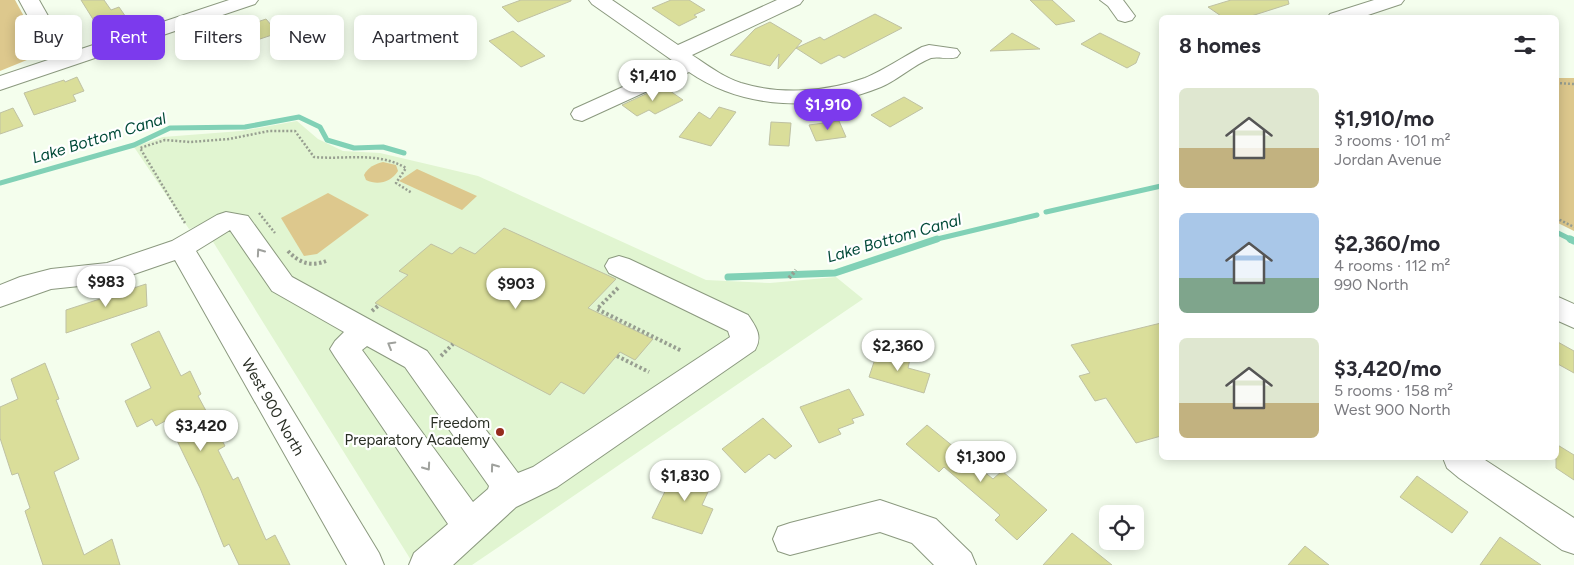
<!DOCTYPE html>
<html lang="en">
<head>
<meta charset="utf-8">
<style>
  body { margin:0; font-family:Figtree,sans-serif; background:#f2f2f3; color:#2b2b33; height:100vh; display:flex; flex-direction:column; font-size:19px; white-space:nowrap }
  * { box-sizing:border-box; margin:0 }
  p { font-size:16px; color:#7c7c81 }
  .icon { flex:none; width:28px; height:28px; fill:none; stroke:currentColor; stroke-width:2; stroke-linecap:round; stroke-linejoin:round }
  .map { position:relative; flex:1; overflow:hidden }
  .details { position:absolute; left:1159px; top:15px; width:400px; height:445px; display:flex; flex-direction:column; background:#fff; border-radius:8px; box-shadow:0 2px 12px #0003 }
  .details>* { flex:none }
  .banner { position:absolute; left:15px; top:15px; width:475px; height:45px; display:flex; gap:10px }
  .buttons { position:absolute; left:1099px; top:505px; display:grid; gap:10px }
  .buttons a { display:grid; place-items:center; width:45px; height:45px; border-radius:8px; background:#fff; box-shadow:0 2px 12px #0003; font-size:25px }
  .price { position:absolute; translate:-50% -42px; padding:0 11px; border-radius:18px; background:#fff; color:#222; font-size:16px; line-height:32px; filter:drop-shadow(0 1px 2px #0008) }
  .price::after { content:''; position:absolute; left:50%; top:30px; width:15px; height:11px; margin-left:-8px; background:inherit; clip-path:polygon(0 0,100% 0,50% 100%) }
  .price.active { background:#7c3aed; color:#fff }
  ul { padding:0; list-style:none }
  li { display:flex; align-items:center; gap:15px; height:125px; padding:0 20px }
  li span { display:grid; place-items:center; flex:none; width:140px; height:100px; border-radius:8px; color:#555 }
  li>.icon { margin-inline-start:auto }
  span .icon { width:60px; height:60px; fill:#fffc; stroke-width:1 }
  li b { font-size:21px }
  h2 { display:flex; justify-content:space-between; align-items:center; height:60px; padding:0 20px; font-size:21px }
  .tag { padding:0 18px; border-radius:8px; background:#fff; box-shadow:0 2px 12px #0003; font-size:18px; line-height:45px }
  .tag.active { background:#7c3aed; color:#fff }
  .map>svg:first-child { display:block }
</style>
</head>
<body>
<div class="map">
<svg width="1574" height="565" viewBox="0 0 1574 565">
  <rect width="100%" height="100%" fill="#f4feed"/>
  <polygon fill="#e1f5d1" points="297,121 318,139 343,151 380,153 478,176 706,280 770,283 836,277 863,299 472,565 414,565 202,224 189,229 134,147 163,137 241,131"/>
  <g fill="#ddc88d">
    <polygon points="0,0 15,0 44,53 0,71"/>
    <polygon points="1556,78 1574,78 1574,231 1556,222"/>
    <path d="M 383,162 L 396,165 L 398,171 C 391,182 378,186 366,180 L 364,175 C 368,167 375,164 383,162 Z"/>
    <polygon points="417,169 477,196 462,210 399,181"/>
    <polygon points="328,193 369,215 317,254 304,256 281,218"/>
  </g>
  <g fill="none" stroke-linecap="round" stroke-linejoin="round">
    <g stroke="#81d1b6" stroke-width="5">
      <polyline points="0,183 134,145 170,128 245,127 299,117 320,127 327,140 354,148 383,147 404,153"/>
      <polyline points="1046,212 1161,186"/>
      <polyline points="1556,232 1572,240"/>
      <polyline points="933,240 1037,215"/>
    </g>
    <g stroke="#81d1b6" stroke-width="7">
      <polyline points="1570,239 1574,241"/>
      <polyline points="728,277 835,273 937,239"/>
    </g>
  </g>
  <g fill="#dade9a" stroke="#bfc1a3">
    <polygon points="81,0 104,0 111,10 119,7 130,23 101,32"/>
    <polygon points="521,0 571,0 571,1 518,22 502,7"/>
    <polygon points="671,0 689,0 705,10 694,15 697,17 679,26 652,8"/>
    <polygon points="1030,0 1052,0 1075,21 1056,25"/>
    <polygon points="1231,0 1288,0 1289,4 1245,18 1224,18 1208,7"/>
    <polygon points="875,14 902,28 844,58 839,55 821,64 796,48 820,37 824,40"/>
    <polygon points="266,19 278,33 239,46 228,32"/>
    <polygon points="770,22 802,41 778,69 779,54 770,66 730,55 755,29"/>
    <polygon points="513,31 545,56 521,67 489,41"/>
    <polygon points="1012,33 1040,49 990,51"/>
    <polygon points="1100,33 1140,53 1136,63 1127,68 1081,44"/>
    <polygon points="77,77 84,91 73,95 76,101 34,115 24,93 64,80 65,82"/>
    <polygon points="663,86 683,100 655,114 649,110 637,116 622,105"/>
    <polygon points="904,97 923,108 890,127 871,115"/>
    <polygon points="719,107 736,112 711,146 679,137 699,112 710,119"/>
    <polygon points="13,108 23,126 0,134 0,113"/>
    <polygon points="839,121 846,137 816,141 809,125"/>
    <polygon points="771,122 791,123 789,146 769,145"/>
    <polygon points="504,228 616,279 588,308 653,339 635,360 620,352 584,394 561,382 550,395 375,303 408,275 399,271 431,244 452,254 460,247 475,254"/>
    <polygon points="146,284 147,306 66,333 66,310"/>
    <polygon points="1161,323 1161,436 1136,443 1106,398 1095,401 1079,376 1090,373 1071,345"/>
    <polygon points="159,331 181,376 190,371 201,394 198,396 225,446 218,450 233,480 238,477 266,540 275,535 290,565 239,565 229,544 224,547 200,488 167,420 156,426 152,419 137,427 125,401 151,388 131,344"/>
    <polygon points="1556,341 1574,351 1574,373 1556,363"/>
    <polygon points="878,350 910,359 908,368 930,374 924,393 869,377"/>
    <polygon points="45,363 59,399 56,400 79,459 54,472 84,555 112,539 120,565 43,565 25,511 30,508 18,473 12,475 0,438 0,407 18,399 11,379"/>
    <polygon points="849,389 864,415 852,419 854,423 838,429 841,434 819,443 800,407"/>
    <polygon points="763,418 792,446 775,459 769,454 745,473 722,449"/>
    <polygon points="927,425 993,479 1002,471 1047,510 1017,540 995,520 1000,515 944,467 939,472 906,444"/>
    <polygon points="1556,444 1574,455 1574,480 1556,468"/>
    <polygon points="676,469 713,481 702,505 713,509 702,534 652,518"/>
    <polygon points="1417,476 1468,512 1452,533 1400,497"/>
    <polygon points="1072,533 1112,565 1043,565"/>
    <polygon points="1500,537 1541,565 1480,565"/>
    <polygon points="1305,546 1329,565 1288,565"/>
  </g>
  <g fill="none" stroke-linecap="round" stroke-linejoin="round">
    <g stroke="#8b997f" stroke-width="2">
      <g id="minor">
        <polygon points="19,0 39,0 69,53 229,0 258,0 255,4 0,90 0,76 51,59"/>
        <path d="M 589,0 L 612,0 L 678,45 L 777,0 L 803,0 L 800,4 L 692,55 C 707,65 723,77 741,83 C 780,95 827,92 865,78 C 884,70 903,57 922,47 L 929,45 L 957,49 L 960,53 L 957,57 C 949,60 939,56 931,58 C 913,65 898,80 881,87 C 820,112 744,110 689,72 L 582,121 L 574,119 L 571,114 L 574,109 L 676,63 L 592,4 Z"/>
        <polygon points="1100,0 1123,0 1135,16 1132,20 1125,22 1118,20 1108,6"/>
        <polygon points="1374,0 1404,0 1401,4 1359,18 1327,18 1330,14"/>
        <path d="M 226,212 L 248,216 L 292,277 L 427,351 L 518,473 L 533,467 L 730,337 L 728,331 L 609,273 L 605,266 L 609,259 L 619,256 L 629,259 L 748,315 C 756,327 763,336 755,350 L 557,487 L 516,507 L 453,565 L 409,565 L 414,553 L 448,524 L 335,357 L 330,349 L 335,341 L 344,332 L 272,291 L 230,230 L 196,251 L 379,553 L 384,565 L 347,565 L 175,260 L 108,283 L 51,289 L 0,307 L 0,285 L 20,277 L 51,269 L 107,263 L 172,241 L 217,215 ZM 367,346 L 405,367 L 489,486 L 488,489 L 473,502 L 362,350 Z"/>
        <polygon points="1556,296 1574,304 1574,328 1556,320"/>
        <polygon points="1443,458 1482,458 1574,518 1574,554 1562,550 1459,478 1447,468"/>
        <polygon points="880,500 936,519 971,553 976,565 934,565 912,543 880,532 790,555 778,551 773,539 778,527 790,523"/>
      </g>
    </g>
    <g stroke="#979e90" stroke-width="2.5" stroke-dasharray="2 2" stroke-linecap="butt">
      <polyline points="1556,83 1574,84"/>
      <polyline points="259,213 275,233"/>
      <polyline points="1556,218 1574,227"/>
      <path d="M 185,223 L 140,148 L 165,140 L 190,142 L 229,139 L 269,131 L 295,131 L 314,157 C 346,160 377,151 406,168 L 396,183 L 412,193"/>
    </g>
    <g stroke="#979e90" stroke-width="4" stroke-dasharray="2.5 2.5" stroke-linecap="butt">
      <path d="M 288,251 C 299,263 311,267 326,261"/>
      <polyline points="789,278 796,270"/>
      <polyline points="618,288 597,309 682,351"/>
      <polyline points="372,311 379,305"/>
      <polyline points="441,356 453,344"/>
      <polyline points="617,356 649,372"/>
    </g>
    <use href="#minor" fill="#fff" fill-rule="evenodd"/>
  </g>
  <defs><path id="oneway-chevron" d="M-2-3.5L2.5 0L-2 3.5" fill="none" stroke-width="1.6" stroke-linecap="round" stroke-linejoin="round" transform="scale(1.25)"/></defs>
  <g stroke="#9fa19d">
    <use href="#oneway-chevron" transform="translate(260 252) rotate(-125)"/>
    <use href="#oneway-chevron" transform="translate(391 345) rotate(-150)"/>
    <use href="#oneway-chevron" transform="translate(427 467) rotate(55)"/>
    <use href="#oneway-chevron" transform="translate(494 467) rotate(-126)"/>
  </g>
  <circle fill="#952b1d" stroke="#fff" stroke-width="2" cx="500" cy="432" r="5"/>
  <g text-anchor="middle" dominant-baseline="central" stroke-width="4.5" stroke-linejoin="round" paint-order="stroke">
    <g font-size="15" fill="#2a2f25" stroke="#fff">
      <text transform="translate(273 407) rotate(60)">West 900 North</text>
    </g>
    <g font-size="15" fill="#2a2f25" stroke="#fff" text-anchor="end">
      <text x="490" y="423">Freedom<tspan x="490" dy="17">Preparatory Academy</tspan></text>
    </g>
    <g font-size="16" font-style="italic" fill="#034b3a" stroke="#fff">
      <text transform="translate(99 138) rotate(-17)">Lake Bottom Canal</text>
      <text transform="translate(894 238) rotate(-16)">Lake Bottom Canal</text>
    </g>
  </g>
</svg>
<div class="buttons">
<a><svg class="icon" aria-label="locate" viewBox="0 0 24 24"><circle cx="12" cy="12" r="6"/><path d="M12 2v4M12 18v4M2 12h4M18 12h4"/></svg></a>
</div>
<b class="price" style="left:653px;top:102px">$1,410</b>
<b class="price active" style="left:828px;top:131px">$1,910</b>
<b class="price" style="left:106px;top:308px">$983</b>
<b class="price" style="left:516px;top:310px">$903</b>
<b class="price" style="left:898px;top:372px">$2,360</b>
<b class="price" style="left:201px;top:452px">$3,420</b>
<b class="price" style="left:981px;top:483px">$1,300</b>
<b class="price" style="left:685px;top:502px">$1,830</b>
<div class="banner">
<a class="tag">Buy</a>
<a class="tag active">Rent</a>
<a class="tag">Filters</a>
<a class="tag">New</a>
<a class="tag">Apartment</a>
</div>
<section class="details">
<h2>8 homes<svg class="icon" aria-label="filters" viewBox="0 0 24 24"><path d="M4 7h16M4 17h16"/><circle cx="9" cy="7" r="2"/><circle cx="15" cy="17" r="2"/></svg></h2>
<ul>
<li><span style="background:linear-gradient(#dfe7d0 60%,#c2b280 0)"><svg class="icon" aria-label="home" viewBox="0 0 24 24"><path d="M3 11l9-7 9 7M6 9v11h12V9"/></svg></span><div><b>$1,910/mo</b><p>3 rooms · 101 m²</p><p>Jordan Avenue</p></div></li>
<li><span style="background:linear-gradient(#a9c7e8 65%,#7fa58c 0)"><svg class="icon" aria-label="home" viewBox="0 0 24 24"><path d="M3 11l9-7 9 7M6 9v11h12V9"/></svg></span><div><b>$2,360/mo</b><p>4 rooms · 112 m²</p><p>990 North</p></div></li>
<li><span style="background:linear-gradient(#dfe7d0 65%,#c2b280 0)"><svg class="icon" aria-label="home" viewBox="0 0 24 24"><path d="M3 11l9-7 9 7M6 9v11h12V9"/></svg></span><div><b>$3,420/mo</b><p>5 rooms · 158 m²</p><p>West 900 North</p></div></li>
</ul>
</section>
</div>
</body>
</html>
